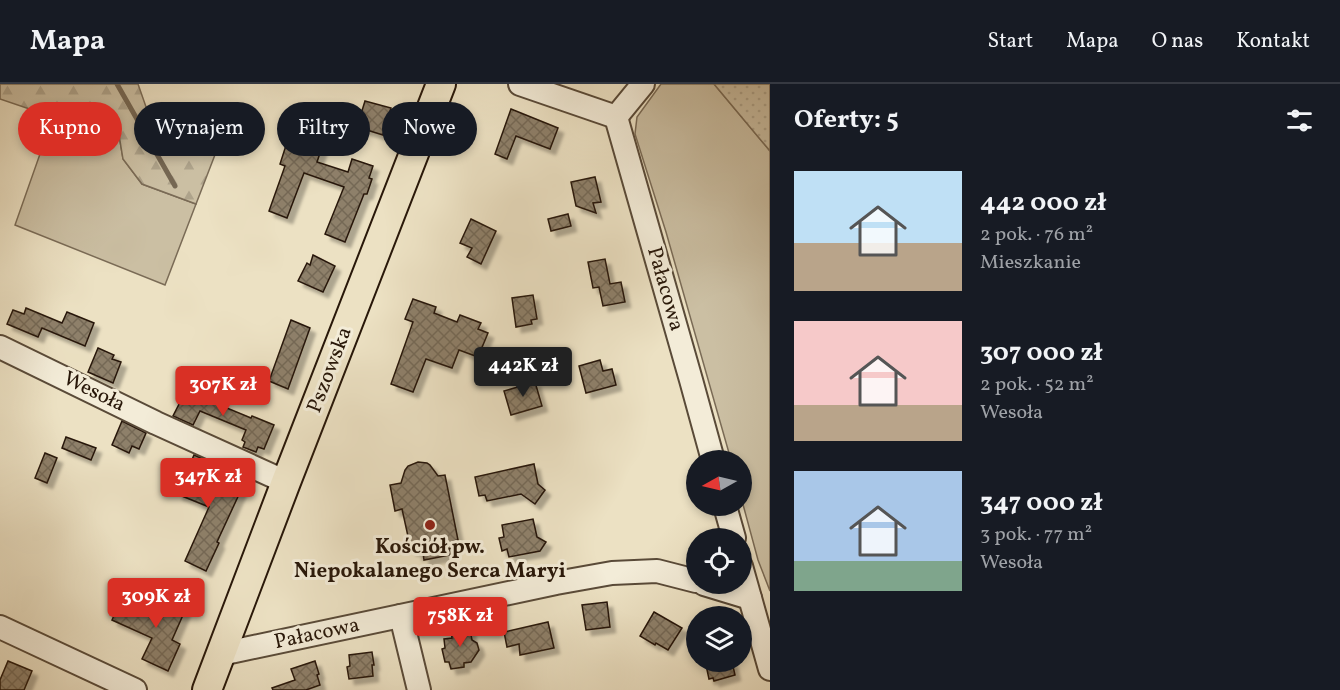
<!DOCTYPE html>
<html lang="pl">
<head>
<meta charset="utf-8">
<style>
  body { margin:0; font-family:Vollkorn,serif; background:#20242c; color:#f1f3f6; height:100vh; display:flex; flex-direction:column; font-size:22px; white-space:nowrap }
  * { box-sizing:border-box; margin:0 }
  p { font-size:20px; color:#9ea1a6 }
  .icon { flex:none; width:33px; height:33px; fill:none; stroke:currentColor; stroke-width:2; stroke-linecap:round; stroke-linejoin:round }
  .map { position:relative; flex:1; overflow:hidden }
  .details { display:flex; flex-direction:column; background:#171b24; width:570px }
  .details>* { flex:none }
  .hud { position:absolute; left:18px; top:18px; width:570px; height:54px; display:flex; gap:12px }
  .needle { width:39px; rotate:262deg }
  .tools { position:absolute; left:686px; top:366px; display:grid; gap:12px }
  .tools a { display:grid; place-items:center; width:66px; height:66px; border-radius:50%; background:#171b24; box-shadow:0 3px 9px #0003; font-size:30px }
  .price { position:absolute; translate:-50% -51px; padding:0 14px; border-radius:6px; background:#d93025; color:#fff; font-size:20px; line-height:39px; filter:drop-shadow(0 2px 3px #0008) }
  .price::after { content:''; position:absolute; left:50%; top:36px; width:18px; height:14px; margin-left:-9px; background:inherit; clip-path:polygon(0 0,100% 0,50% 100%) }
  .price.current { background:#222; color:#fff }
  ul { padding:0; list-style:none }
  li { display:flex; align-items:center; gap:18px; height:150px; padding:0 24px }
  li span { display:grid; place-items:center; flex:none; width:168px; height:120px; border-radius:0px; color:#555 }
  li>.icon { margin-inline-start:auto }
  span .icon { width:72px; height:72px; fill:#fffc; stroke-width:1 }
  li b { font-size:26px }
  h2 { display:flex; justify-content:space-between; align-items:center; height:72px; padding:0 24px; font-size:26px }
  .pill { padding:0 21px; border-radius:27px; background:#171b24; box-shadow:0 3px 9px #0003; font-size:21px; line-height:54px }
  .pill.current { background:#d93025; color:#fff }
  header { display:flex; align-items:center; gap:36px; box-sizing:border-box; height:84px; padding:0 30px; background:#171b24; border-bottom:2px solid #363941 }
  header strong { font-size:28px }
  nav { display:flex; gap:33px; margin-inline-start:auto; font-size:21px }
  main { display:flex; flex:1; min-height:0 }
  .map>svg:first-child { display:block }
</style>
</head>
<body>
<header>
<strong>Mapa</strong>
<nav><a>Start</a><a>Mapa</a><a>O nas</a><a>Kontakt</a></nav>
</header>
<main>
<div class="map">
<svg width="770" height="606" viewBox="0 0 770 606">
  <defs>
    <pattern id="forest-firs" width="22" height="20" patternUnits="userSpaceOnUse" patternTransform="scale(1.5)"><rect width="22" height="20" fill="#cbbfa3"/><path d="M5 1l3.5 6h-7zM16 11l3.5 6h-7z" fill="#aea38b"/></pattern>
    <pattern id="park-dots" width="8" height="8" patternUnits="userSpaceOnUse" patternTransform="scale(1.5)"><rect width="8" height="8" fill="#cbbfa3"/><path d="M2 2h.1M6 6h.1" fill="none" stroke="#aea38b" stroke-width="1.8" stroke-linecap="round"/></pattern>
    <pattern id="building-cross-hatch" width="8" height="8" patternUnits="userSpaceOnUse" patternTransform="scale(1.5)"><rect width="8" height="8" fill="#8e806a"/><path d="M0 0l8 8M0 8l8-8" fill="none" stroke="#746855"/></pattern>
    <filter id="shadow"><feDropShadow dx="5.5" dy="5.5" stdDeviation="1.5" flood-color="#0004"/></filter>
  </defs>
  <rect width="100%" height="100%" fill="#ece1c3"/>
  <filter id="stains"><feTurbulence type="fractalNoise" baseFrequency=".00333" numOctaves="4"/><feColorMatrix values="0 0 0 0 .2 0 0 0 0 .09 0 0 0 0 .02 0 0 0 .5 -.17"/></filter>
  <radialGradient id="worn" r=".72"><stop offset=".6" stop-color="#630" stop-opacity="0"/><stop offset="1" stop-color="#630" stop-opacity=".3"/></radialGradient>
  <g fill="#cbbfa3" stroke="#7a6b56" stroke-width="1.5">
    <polygon points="661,0 714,0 770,67 770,507 758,476 741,413 741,376 731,376 666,148 635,50 637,33"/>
    <polygon points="53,33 118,45 123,75 142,100 196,120 165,201 15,141"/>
  </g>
  <polygon fill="url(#forest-firs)" stroke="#7a6b56" stroke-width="1.5" points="0,0 138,0 152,40 218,63 196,120 142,100 123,75 118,45 53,33 0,15"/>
  <polygon fill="url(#park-dots)" stroke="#7a6b56" stroke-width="1.5" points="714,0 770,0 770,67"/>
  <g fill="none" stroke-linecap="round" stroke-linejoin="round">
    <polyline stroke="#756753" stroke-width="5" points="117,0 175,102"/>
  </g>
  <g fill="url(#building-cross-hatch)" stroke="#281709" stroke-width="1.5" filter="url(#shadow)">
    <polygon points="365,17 391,24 383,51 357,43"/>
    <polygon points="511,25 558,44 550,65 516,52 507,75 495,70"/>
    <polygon points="290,49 323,60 317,78 348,88 352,75 373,82 369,94 372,95 367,110 364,110 345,158 325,150 344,103 304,89 287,134 269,127 285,82 280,80"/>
    <polygon points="595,93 601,118 593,119 596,129 576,122 571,98"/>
    <polygon points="568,130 571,142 551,147 548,135"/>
    <polygon points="471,135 496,147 481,180 467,173 472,164 460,159"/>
    <polygon points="313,171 335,182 323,208 298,197 307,179 310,181"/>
    <polygon points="605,175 610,200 621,198 625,218 603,222 599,203 593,204 588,178"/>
    <polygon points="533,211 537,235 531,236 532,240 516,243 512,214"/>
    <polygon points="413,215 436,223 434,229 457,238 460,231 481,239 478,245 488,249 478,273 459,266 452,284 426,275 413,308 391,300 413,238 405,235"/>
    <polygon points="26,224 62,239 67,228 94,239 85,262 42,244 38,253 7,240 13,226 24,230"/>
    <polygon points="291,236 310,244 288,305 269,297"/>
    <polygon points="98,264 114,271 112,275 121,278 113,299 88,288"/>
    <polygon points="600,276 603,287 612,285 616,301 586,309 579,282"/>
    <polygon points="191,297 210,306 205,315 251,334 252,332 274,341 264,365 258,363 256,368 243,363 245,358 242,356 246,346 200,327 193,341 173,332"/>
    <polygon points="535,298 542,322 511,331 504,307"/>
    <polygon points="122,337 146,349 139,365 132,362 129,369 112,361"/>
    <polygon points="66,353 96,364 91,376 62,364"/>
    <polygon points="45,369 57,374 47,399 35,394"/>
    <polygon points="194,371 210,378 206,388 242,404 217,458 219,459 206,487 185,477 209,423 177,410"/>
    <polygon points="418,378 427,379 430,381 438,392 445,391 458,456 453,457 454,463 449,465 450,471 424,476 423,469 417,471 416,466 411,466 402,425 395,427 390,401 401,399 405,386 408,382"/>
    <polygon points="534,380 538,400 545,406 535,420 521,410 487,417 485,411 479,412 475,393"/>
    <polygon points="533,435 537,453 546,458 540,467 509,473 507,465 502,467 499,454 504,453 502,441"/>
    <polygon points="165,513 187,522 172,556 180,560 168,587 142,575 152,554 112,536 118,522 135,530 140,519 158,528"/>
    <polygon points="607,518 610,543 586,546 582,521"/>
    <polygon points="654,528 682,544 668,566 656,559 655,561 640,552"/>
    <polygon points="548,538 554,564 520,571 519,560 507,563 504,548"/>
    <polygon points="469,541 472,556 477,559 479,566 471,578 464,579 464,583 451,585 449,578 445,578 442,565 445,564 444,555 452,554 451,545"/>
    <polygon points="372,568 374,581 372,581 373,592 349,595 347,583 350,582 349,571"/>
    <polygon points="8,577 32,587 24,606 0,606 0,596"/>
    <polygon points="315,577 319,590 317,591 320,601 306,606 273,606 272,604 295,596 291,585"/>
    <polygon points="708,578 732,578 735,591 714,597 713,594 709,595 706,581 709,580"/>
  </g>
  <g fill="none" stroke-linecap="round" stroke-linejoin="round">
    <g stroke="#594a38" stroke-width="26">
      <g id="minor">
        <polyline points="520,0 616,33"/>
        <polyline points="616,33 691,296 713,376"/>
        <polyline points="616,33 643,0"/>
        <polyline points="0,263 156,339 286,398"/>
        <polyline points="725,422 734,454"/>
        <polyline points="741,482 770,585"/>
        <polyline points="704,500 750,514"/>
        <polyline points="401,532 419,606"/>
        <polyline points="0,543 135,606"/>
        <polyline points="221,570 556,499 612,489 657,487 696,497"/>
      </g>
    </g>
    <g stroke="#281709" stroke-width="32">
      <polyline id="major" points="207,606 286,398 441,0"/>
    </g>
    <use href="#minor" stroke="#f3ecd8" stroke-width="22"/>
    <use href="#major" stroke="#ece1c3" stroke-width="28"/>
  </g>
  <circle fill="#8f2418" stroke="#f3ecd8" stroke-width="2" cx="430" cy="441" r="6"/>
  <g text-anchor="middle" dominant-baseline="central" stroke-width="6" stroke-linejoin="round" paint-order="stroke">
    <g font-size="21" fill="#281709" stroke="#f3ecd8">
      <text transform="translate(665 205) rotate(74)">Pałacowa</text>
      <text transform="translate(330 286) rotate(-69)">Pszowska</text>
      <text transform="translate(94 308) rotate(26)">Wesoła</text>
      <text transform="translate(317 550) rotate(-12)">Pałacowa</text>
    </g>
    <g font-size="21" font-weight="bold" fill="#281709" stroke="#f3ecd8">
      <text x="430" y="463">Kościół pw.<tspan x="430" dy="24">Niepokalanego Serca Maryi</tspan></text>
    </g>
  </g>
  <rect width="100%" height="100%" filter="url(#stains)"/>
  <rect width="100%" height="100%" fill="url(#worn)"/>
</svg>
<div class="tools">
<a><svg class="needle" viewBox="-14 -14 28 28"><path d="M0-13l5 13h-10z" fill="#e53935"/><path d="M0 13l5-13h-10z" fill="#9ea1a6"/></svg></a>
<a><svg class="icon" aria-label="locate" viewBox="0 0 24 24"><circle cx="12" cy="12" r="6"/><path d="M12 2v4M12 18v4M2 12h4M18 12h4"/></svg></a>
<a><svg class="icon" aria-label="layers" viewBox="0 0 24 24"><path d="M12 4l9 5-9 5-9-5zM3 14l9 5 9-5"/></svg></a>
</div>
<b class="price current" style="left:523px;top:314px">442K zł</b>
<b class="price" style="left:223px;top:333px">307K zł</b>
<b class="price" style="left:208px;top:425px">347K zł</b>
<b class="price" style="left:156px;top:545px">309K zł</b>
<b class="price" style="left:460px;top:564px">758K zł</b>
<div class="hud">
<a class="pill current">Kupno</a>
<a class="pill">Wynajem</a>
<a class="pill">Filtry</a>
<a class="pill">Nowe</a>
</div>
</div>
<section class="details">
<h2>Oferty: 5<svg class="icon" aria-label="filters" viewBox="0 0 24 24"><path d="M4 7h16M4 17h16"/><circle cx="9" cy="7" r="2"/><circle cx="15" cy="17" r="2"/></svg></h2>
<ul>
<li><span style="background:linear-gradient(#bfe0f5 60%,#b9a48a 0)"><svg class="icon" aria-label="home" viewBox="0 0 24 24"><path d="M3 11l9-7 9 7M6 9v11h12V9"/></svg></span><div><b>442 000 zł</b><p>2 pok. · 76 m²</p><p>Mieszkanie</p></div></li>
<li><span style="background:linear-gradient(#f6c9c9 70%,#b9a48a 0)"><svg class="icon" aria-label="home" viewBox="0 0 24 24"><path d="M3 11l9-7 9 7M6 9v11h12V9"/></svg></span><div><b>307 000 zł</b><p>2 pok. · 52 m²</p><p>Wesoła</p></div></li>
<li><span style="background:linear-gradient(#a9c7e8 75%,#7fa58c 0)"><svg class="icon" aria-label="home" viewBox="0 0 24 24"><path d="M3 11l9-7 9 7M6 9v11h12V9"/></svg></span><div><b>347 000 zł</b><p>3 pok. · 77 m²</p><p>Wesoła</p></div></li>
</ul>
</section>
</main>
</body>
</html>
